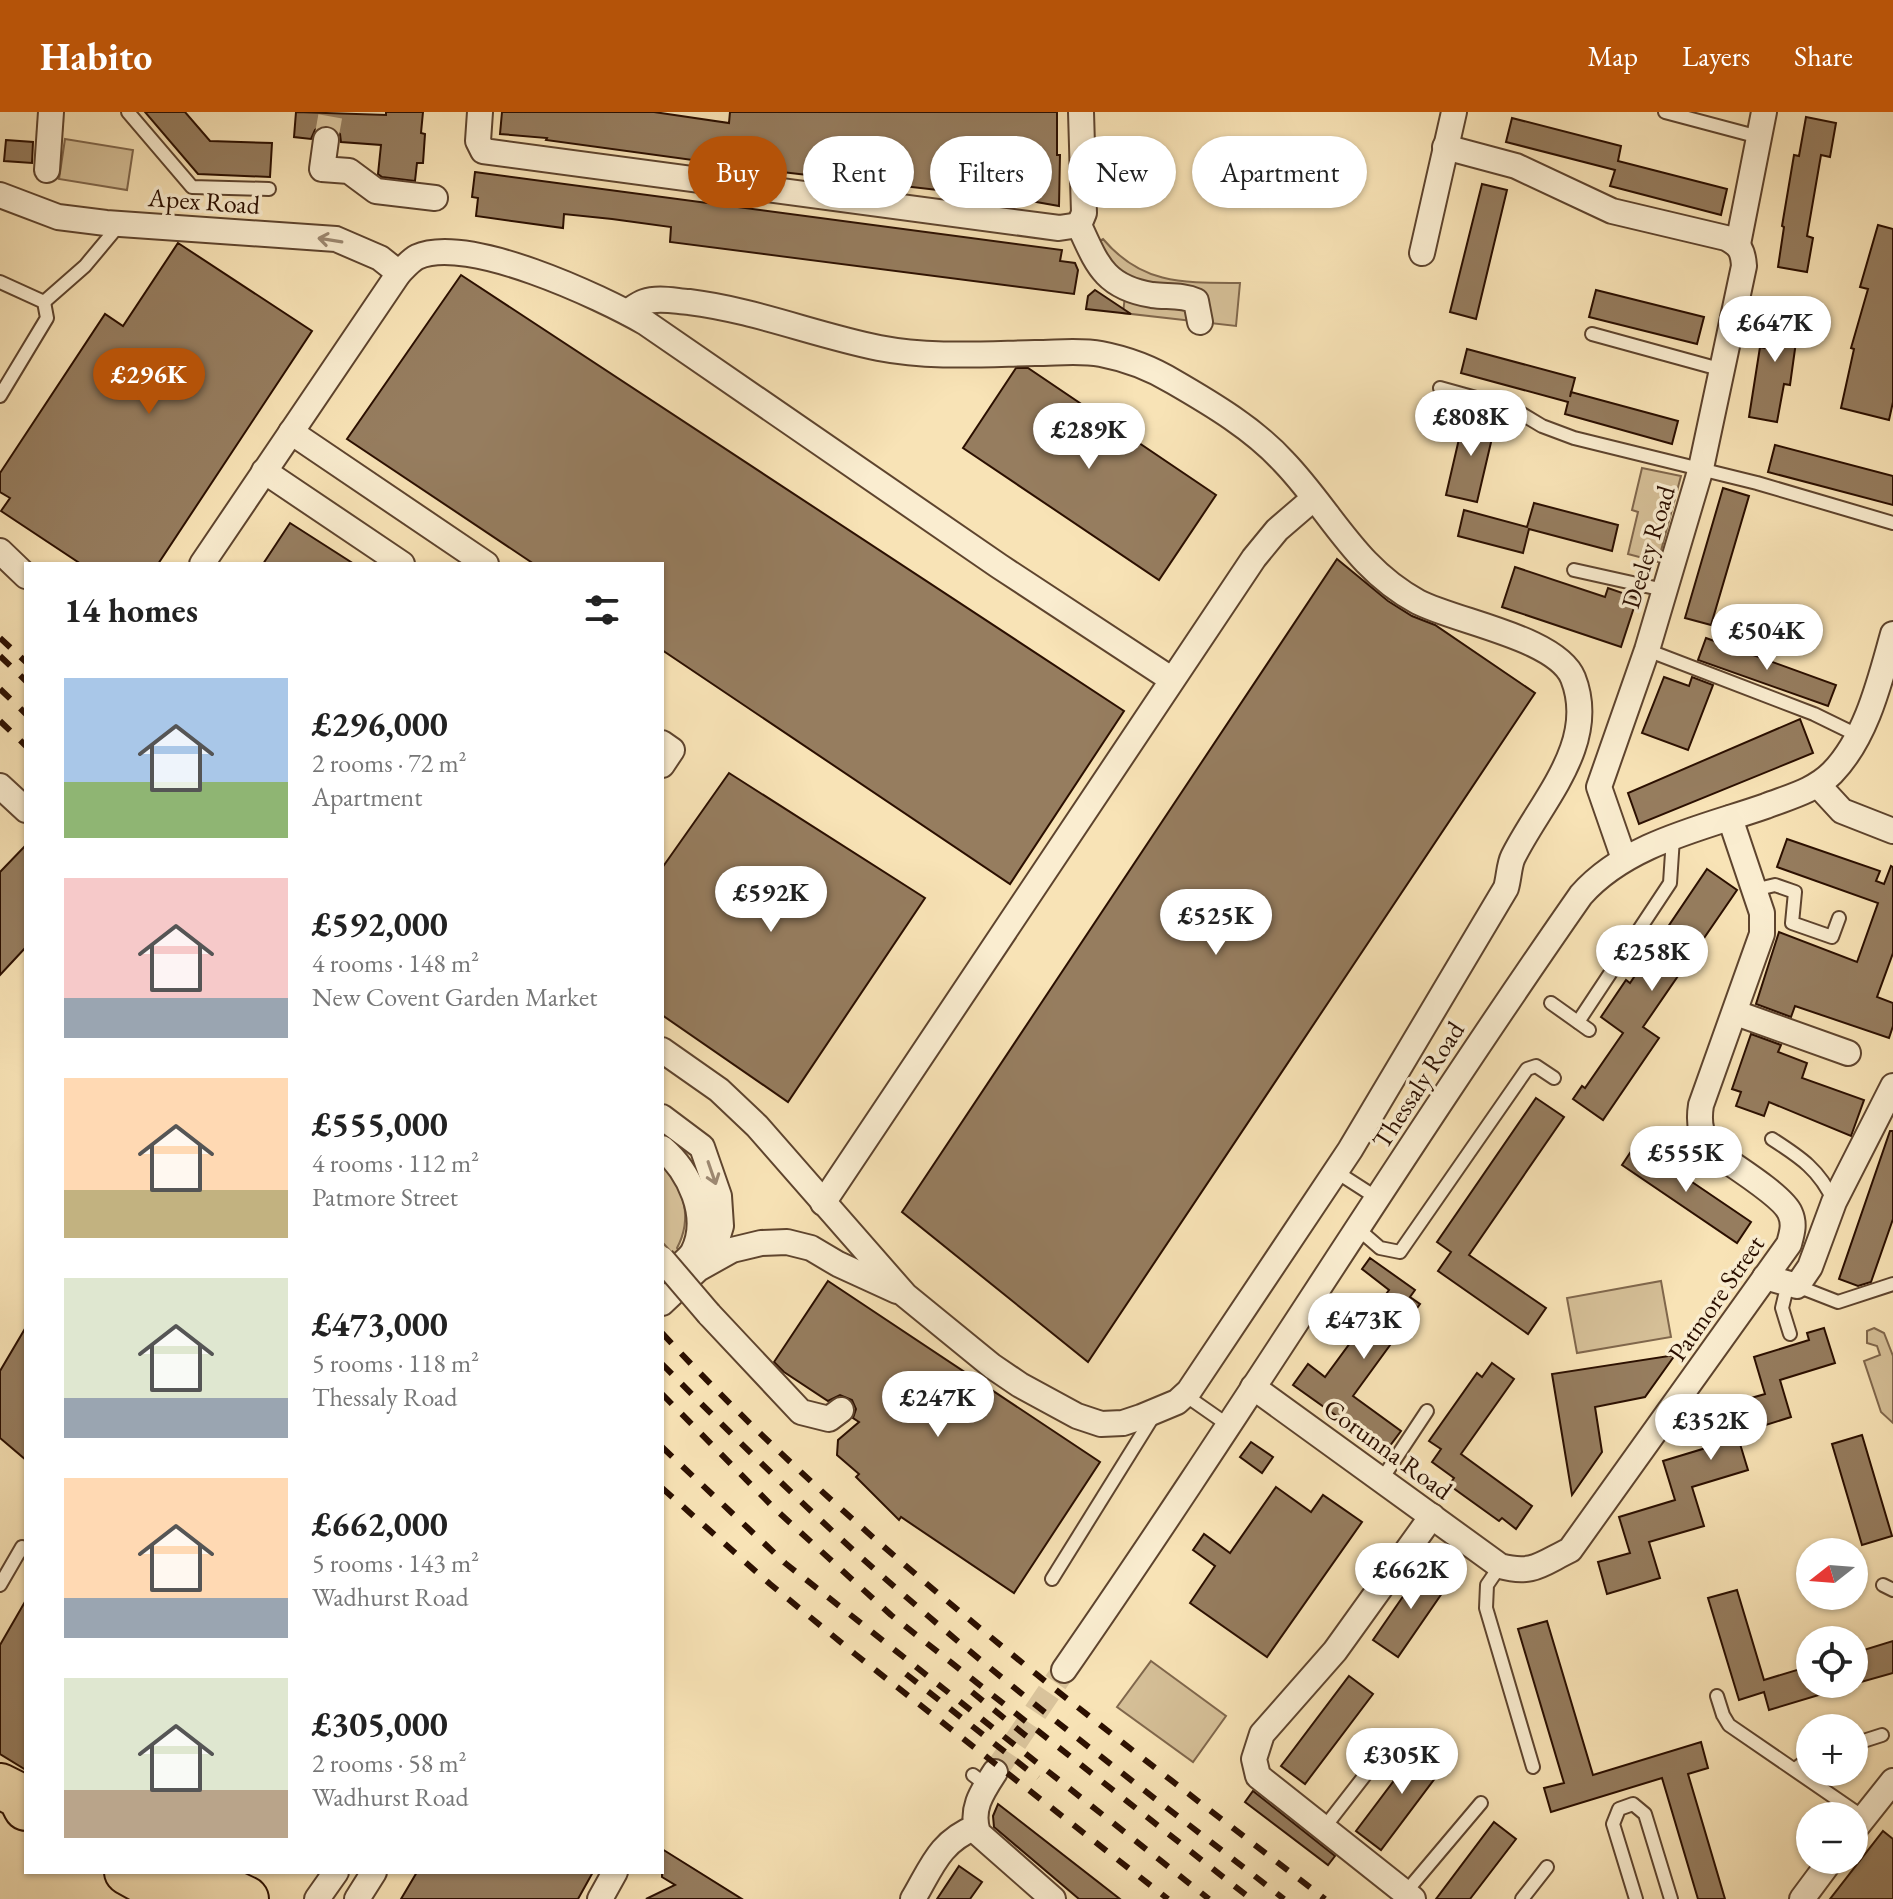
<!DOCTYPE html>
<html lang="en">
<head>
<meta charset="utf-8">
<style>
  body { margin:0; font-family:"EB Garamond",serif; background:#f2f2f2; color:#222; height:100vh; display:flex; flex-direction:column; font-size:30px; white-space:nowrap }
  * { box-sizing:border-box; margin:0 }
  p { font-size:26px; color:#767676 }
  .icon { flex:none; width:44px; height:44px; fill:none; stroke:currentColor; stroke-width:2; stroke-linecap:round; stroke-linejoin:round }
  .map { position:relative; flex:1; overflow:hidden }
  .drawer { position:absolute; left:24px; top:450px; width:640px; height:1312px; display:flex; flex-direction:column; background:#fff; border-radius:0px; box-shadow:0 2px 6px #0004 }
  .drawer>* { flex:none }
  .banner { position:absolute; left:688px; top:24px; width:760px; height:72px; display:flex; gap:16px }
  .needle { width:52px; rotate:253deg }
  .controls { position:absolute; left:1796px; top:1426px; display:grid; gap:16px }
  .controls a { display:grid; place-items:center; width:72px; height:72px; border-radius:50%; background:#fff; box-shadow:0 2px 6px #0004; font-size:40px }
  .price { position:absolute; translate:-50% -68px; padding:0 18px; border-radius:28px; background:#fff; color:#222; font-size:26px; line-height:52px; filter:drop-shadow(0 2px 4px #0008) }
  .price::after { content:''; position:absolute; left:50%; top:48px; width:24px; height:18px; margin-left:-12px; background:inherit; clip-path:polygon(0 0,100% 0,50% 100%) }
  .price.current { background:#b45309; color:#fff }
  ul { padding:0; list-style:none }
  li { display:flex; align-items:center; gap:24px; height:200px; padding:0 40px }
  li span { display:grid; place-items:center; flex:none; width:224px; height:160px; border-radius:0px; color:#555 }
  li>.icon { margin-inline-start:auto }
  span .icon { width:96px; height:96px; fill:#fffc; stroke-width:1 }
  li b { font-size:34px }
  h2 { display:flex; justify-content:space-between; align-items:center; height:96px; padding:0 40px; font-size:34px }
  .chip { padding:0 28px; border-radius:36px; background:#fff; box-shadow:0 2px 6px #0004; font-size:28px; line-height:72px }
  .chip.current { background:#b45309; color:#fff }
  header { display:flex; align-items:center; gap:48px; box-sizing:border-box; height:112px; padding:0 40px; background:#b45309; color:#fff }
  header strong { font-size:38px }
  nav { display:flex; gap:44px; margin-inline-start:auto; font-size:28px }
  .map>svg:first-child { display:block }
</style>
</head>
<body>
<header>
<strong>Habito</strong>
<nav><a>Map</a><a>Layers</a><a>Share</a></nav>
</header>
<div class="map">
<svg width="1893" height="1787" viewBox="0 0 1893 1787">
  <rect width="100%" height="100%" fill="#f8e3b6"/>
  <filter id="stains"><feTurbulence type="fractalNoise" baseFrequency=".0025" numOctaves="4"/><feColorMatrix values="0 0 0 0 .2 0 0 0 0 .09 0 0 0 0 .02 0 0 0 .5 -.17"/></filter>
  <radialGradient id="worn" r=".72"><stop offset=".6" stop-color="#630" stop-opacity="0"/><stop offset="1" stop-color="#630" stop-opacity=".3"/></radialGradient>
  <g fill="#d5bf97" stroke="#80674c" stroke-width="2">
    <polygon points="65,27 133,38 127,78 59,67"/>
    <path d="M 1103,127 C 1142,173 1184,171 1240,171 L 1236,214 L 1123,201 L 1125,184 L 1080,140 Z"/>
    <polygon points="1642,356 1681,364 1658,450 1628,442 1638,400 1632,398"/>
    <path d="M 662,1053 C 684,1076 693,1106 677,1136 L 679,1139 L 675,1144 L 662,1130 Z"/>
    <polygon points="1661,1169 1671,1225 1577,1241 1567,1186"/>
    <polygon points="1874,1216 1884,1221 1893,1244 1893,1311 1881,1300 1864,1249 1880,1243 1877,1234 1867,1231 1867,1219"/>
    <polygon points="1151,1549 1226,1604 1193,1650 1117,1595"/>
  </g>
  <g fill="#967d5f" stroke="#2b0f00" stroke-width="2">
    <polygon points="145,0 185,0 210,29 272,31 270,65 198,62"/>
    <polygon points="296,0 386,3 386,0 423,0 421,21 425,22 423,51 417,51 415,69 382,65 378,62 381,33 341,30 340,22 329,13 321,14 315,18 311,27 294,25"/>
    <polygon points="502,0 654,0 729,11 730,0 1057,0 1057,43 1060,43 1059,94 1025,88 773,59 546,28 547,26 500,22"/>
    <polygon points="1806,5 1836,11 1830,45 1821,43 1807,124 1813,126 1807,160 1778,155 1784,115 1782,114 1794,43 1799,44"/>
    <polygon points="1512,6 1621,34 1618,49 1727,77 1721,103 1610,74 1615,58 1506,30"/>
    <polygon points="6,28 33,30 32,51 4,49"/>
    <polygon points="475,60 1062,138 1060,149 1075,151 1078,158 1074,182 670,130 671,115 612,107 564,102 563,116 476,104 478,86 472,85"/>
    <polygon points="1482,72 1507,78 1476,207 1450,200"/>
    <polygon points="1878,113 1893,117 1893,290 1889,308 1841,296 1854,237 1851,236 1868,177 1860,175"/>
    <polygon points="178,131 312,219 158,452 81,452 1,399 10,386 0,380 0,361 105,202 123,214"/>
    <polygon points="461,163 1124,599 1010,772 662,538 662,452 534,452 347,327"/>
    <polygon points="1095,178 1131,202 1086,197 1088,184"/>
    <polygon points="1596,178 1704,205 1697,232 1589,205"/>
    <polygon points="1770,196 1800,201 1790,273 1784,272 1777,310 1749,305 1760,235 1764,236"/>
    <polygon points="1467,237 1575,266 1570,285 1571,280 1678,309 1672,332 1565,302 1568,290 1461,261"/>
    <polygon points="1016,256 1028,256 1216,383 1159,468 963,336"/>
    <polygon points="1465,301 1496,309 1477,390 1446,383"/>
    <polygon points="1775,333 1893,364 1893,393 1768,360"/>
    <polygon points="1723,376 1749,384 1711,513 1685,506"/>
    <polygon points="1534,391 1618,413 1612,439 1529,417 1523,441 1458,424 1464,398 1527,415"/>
    <polygon points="290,411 354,452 263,452"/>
    <polygon points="1337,447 1388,489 1412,504 1435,513 1535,581 1088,1250 902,1100"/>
    <polygon points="1515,455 1605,485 1608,476 1637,486 1621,535 1502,495"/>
    <polygon points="1706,526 1836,573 1828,594 1698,548"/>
    <polygon points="1664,565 1689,574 1692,565 1713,573 1688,638 1642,621"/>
    <polygon points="1800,607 1813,641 1639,712 1628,681"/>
    <polygon points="729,661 925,786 788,990 662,903 662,756"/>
    <polygon points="1787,727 1880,759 1876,769 1884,772 1891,754 1893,755 1893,841 1877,885 1893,891 1893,914 1889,926 1795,894 1791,905 1756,892 1779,820 1857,850 1878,791 1777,755"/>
    <polygon points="26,733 26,835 0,863 0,760"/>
    <polygon points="1707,757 1737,778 1643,915 1659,926 1603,1008 1573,987 1582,974 1585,976 1623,921 1601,905 1626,868 1630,871"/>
    <polygon points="1751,922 1781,933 1778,940 1807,951 1802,966 1864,988 1851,1024 1769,990 1764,1004 1736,994 1741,980 1732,977"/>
    <polygon points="1536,986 1564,1005 1469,1143 1546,1196 1528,1222 1438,1159 1451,1140 1437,1130"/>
    <polygon points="1890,1019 1893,1019 1893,1107 1871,1170 1858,1174 1839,1167"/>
    <polygon points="1636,1032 1751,1110 1737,1131 1622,1053"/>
    <polygon points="1370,1146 1415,1178 1410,1185 1420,1192 1353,1284 1401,1319 1386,1339 1293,1273 1308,1252 1325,1265 1389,1178 1362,1157"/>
    <polygon points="828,1169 1100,1350 1014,1481 901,1405 899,1408 856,1365 859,1362 837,1343 838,1328 859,1310 853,1306 856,1297 852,1288 840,1283 828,1289 784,1260 774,1250"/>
    <polygon points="26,1215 26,1348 0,1326 0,1259"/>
    <polygon points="1824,1216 1835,1251 1780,1268 1791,1305 1737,1322 1748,1358 1692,1375 1704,1414 1649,1430 1660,1466 1607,1482 1598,1450 1630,1441 1619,1405 1675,1388 1663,1349 1719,1332 1709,1298 1765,1282 1754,1245 1809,1228 1807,1221"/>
    <polygon points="1675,1243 1645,1285 1595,1295 1602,1340 1572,1383 1552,1262"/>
    <polygon points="1492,1251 1514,1267 1461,1342 1532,1394 1516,1417 1502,1406 1499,1409 1449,1373 1454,1366 1432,1350 1441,1337 1429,1329 1477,1261 1482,1265"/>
    <polygon points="1862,1323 1892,1424 1862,1433 1832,1332"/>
    <polygon points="1251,1330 1273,1345 1262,1361 1240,1345"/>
    <polygon points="1276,1375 1311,1400 1323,1383 1362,1410 1267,1545 1190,1491 1215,1454 1193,1438 1204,1422 1230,1441"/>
    <polygon points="1426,1451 1443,1462 1439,1468 1447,1474 1398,1545 1373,1528"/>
    <polygon points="1737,1478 1764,1568 1810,1554 1810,1572 1841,1572 1842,1576 1769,1598 1764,1580 1739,1588 1708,1486"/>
    <polygon points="26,1488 26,1658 0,1642 0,1533"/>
    <polygon points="1547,1509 1593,1663 1701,1630 1708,1656 1688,1662 1725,1787 1698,1787 1662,1666 1551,1700 1544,1676 1564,1671 1518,1517"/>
    <polygon points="1893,1529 1893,1561 1854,1572 1854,1541"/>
    <polygon points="1349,1564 1373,1582 1305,1672 1281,1654"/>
    <polygon points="1423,1630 1448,1649 1381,1738 1356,1719"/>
    <polygon points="1253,1679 1335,1744 1328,1753 1245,1690"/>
    <polygon points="998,1692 1120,1787 1079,1787 994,1715 993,1704"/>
    <polygon points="1494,1710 1516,1727 1470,1787 1436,1787"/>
    <polygon points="1883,1719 1893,1727 1893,1787 1830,1787"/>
    <polygon points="662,1737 742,1787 646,1787 675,1773 662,1765"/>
    <polygon points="959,1754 982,1770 970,1787 937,1787"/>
    <polygon points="417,1760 593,1760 578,1787 401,1787"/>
  </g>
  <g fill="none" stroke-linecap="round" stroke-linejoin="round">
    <g stroke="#d9c39b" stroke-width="24" stroke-dasharray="24 12" stroke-linecap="butt">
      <polyline points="326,28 331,0"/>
      <polyline points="995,1660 1064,1558"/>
    </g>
    <g stroke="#5e442e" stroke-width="16">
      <g id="lane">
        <polyline points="128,0 192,75 269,77"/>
        <polyline points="1665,0 1759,25"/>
        <polyline points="0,170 44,190 47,206 0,284"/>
        <polyline points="44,190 85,154 120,112"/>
        <polyline points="1592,222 1723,258"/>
        <polyline points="1440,276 1512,296 1542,314 1574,326 1757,371 1893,411"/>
        <polyline points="1574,458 1664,478"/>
        <polyline points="1647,538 1814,602 1857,623"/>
        <polyline points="1754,778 1775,773 1795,780 1792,811 1832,825 1839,806"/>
        <polyline points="1551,891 1589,918"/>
        <polyline points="1578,910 1670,771 1673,726"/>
        <path d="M 1772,1027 C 1800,1045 1820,1058 1834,1090"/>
        <polyline points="1335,1059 1377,1086"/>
        <polyline points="1357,1116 1380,1136 1400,1140 1527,957 1536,954 1554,966"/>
        <polyline points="1788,1171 1782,1196 1790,1222"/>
        <polyline points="1797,1174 1838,1190 1893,1172"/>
        <polyline points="1185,1283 1228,1313"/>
        <polyline points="1382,1367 1427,1299"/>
        <polyline points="1500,1454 1487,1473 1486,1496 1533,1655"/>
        <polyline points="1052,1467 1154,1303"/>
        <polyline points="0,1473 22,1435 26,1439"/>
        <polyline points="1883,1473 1893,1478"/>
        <polyline points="1717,1584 1723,1603 1729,1613 1863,1705"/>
        <polyline points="1854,1632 1882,1623"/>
        <polyline points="1795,1657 1810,1646"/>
        <polyline points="973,1663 986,1673"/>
        <polyline points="1324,1716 1383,1640"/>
        <polyline points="1405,1781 1481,1691"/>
        <polyline points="1522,1787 1547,1755"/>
        <polyline points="1636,1787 1613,1712 1619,1697 1633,1692 1645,1702 1671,1787"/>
      </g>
    </g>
    <g stroke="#5e442e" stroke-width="28">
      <g id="street">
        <polyline points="480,0 478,29 483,39 1059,116 1079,113"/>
        <path d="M 1081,0 L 1084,101 L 1079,113 C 1097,152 1104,175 1152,183 C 1167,185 1183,183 1196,189 L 1200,210"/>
        <polyline points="326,28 322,57 349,59 376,79 435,86"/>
        <path d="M 1445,35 L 1516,54 L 1612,99 L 1726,126 C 1740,133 1743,139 1744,154 L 1701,356 L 1647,538 L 1599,675 L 1624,747"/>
        <polyline points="47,58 51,0"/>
        <polyline points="0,83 58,105 106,111 336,127 380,146 399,161"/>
        <polyline points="1738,132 1764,0"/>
        <polyline points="1422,141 1454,0"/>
        <path d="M 627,200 C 632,197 638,192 644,190 C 658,185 674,189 689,190 C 754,198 815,223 879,236 C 930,246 984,242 1035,241 C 1057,241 1080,238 1101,242 C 1127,247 1151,256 1174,270 C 1212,292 1254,317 1284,350 C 1331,399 1355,456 1418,490 C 1457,510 1557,526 1573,566 C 1599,632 1540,690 1513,745 C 1509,753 1509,766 1506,776 L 1350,1038 L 1189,1279 L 1177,1290 L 1141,1305 L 1123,1311 L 1101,1312 L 1077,1304 L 1020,1273 L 992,1254 L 905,1183 L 757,1014 L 719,978 L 662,938"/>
        <polyline points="291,320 486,452"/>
        <polyline points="264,359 402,452"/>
        <polyline points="0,439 26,464"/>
        <path d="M 202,452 L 399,161 C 404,156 411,148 417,145 C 467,122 601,185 646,211 L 999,454 L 1171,567"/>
        <polyline points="662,631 672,638 662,653"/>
        <polyline points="1818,673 1842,699 1893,719"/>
        <polyline points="0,674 26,698"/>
        <polyline points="1736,901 1848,941"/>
        <polyline points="662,1005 702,1035 719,1084 721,1114 714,1137 701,1153"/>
        <path d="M 662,1036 C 689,1059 711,1104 693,1140 C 689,1147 680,1153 675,1158"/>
        <polyline points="823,1091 1254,446 1277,418 1313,387"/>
        <polyline points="1765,1165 1797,1174 1810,1155 1834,1090 1893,974"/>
        <polyline points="662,1191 698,1157 732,1138 761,1131 787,1130 811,1136 838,1152 897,1179"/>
        <polyline points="709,1202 801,1300 829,1307 841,1298"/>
        <path d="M 1253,1275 L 1500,1454 C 1533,1463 1541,1452 1570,1438 L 1789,1132 C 1792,1121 1795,1112 1790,1101 C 1783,1084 1731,1052 1714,1040 C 1701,1026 1698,1012 1701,993 L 1762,822 L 1762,801 L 1730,706"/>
        <path d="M 1064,1558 C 1241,1303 1403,1038 1581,783 C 1627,731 1703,716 1766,694 C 1789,685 1814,679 1832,661 C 1867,625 1880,568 1893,522"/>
        <path d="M 995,1660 C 982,1680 970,1697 978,1721 L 1053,1787"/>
        <polyline points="1854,1718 1893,1669"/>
        <polyline points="317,1787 336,1760"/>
        <polyline points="357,1787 374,1760"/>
        <polyline points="600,1787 615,1760"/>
        <path d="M 913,1787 C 932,1755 939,1730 976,1715"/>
        <polyline points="1413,1787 1258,1664 1254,1647 1262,1622 1335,1539 1432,1404"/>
        <polyline points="1802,1787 1831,1748"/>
      </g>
    </g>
    <g stroke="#2b0f00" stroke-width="48">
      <g id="highway">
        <polyline points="0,1674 20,1684 26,1696"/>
        <polyline points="127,1760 175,1787"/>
        <polyline points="189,1760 246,1787"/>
      </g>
    </g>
    <use href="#lane" stroke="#faedd0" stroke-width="12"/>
    <use href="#street" stroke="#faedd0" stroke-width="24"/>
    <use href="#highway" stroke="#f8e3b6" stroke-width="44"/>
    <g stroke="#2b0f00" stroke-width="6" stroke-dasharray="14 14" stroke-linecap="butt">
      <polyline points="0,526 26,550"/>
      <polyline points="0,544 26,569"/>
      <polyline points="0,577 26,602"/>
      <polyline points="0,609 26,634"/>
      <path d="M 662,1221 C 860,1435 1095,1609 1325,1787"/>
      <path d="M 662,1252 C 740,1331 819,1410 904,1483 C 1026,1590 1157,1687 1284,1787"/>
      <polyline points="662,1282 775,1397 891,1503 1251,1787"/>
      <polyline points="662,1335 785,1451 1209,1787"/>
      <polyline points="662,1376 770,1472 855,1542 1168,1787"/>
      <polyline points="906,1562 1038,1666"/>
      <polyline points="972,1580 1031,1628"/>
    </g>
    <g stroke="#5e442e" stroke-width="28" stroke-linecap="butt">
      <polyline id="street-bridge" points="662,1147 709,1202"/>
    </g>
    <use href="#street-bridge" stroke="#faedd0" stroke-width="24"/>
  </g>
  <defs><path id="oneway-shaft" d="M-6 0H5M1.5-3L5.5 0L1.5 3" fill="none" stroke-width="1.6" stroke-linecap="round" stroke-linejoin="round" transform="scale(2)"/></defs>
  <g stroke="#9d8972">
    <use href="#oneway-shaft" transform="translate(330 128) rotate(-171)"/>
    <use href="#oneway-shaft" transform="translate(712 1061) rotate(71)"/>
  </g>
  <g text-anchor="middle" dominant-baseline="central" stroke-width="7" stroke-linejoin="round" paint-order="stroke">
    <g font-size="26" fill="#2b0f00" stroke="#faedd0">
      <text transform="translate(204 89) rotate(4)">Apex Road</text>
      <text transform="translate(1648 435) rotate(-73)">Deeley Road</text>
      <text transform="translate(1418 973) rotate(-57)">Thessaly Road</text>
      <text transform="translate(1716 1186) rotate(-55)">Patmore Street</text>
      <text transform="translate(1388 1337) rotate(36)">Corunna Road</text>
    </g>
  </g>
  <rect width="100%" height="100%" filter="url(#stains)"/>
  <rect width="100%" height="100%" fill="url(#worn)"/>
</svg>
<div class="controls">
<a><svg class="needle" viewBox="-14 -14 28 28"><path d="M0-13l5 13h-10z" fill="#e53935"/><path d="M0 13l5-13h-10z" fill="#767676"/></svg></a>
<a><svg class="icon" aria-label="locate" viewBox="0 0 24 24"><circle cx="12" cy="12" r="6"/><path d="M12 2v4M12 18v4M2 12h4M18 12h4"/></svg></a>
<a>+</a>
<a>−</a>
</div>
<b class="price" style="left:1775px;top:252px">£647K</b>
<b class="price current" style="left:149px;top:304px">£296K</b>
<b class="price" style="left:1471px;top:346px">£808K</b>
<b class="price" style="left:1089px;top:359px">£289K</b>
<b class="price" style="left:1767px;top:560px">£504K</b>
<b class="price" style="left:771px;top:822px">£592K</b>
<b class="price" style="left:1216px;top:845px">£525K</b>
<b class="price" style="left:1652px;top:881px">£258K</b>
<b class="price" style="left:1686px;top:1082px">£555K</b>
<b class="price" style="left:1364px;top:1249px">£473K</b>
<b class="price" style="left:938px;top:1327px">£247K</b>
<b class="price" style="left:1711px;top:1350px">£352K</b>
<b class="price" style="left:1411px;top:1499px">£662K</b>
<b class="price" style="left:1402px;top:1684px">£305K</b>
<div class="banner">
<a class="chip current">Buy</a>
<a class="chip">Rent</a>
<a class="chip">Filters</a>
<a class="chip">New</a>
<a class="chip">Apartment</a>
</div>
<section class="drawer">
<h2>14 homes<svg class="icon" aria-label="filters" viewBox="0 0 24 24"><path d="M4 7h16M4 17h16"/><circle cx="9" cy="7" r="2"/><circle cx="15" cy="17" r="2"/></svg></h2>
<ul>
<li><span style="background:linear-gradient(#a9c7e8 65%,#8fb573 0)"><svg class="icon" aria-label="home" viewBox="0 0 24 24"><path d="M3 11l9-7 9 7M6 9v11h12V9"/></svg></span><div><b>£296,000</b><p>2 rooms · 72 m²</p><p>Apartment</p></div></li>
<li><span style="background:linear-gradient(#f6c9c9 75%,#9aa5b1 0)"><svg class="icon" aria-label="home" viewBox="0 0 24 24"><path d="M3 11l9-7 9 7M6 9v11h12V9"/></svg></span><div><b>£592,000</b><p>4 rooms · 148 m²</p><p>New Covent Garden Market</p></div></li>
<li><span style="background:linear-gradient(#ffd9b3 70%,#c2b280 0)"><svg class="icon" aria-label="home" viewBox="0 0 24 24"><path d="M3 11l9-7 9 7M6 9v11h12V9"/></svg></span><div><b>£555,000</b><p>4 rooms · 112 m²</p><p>Patmore Street</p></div></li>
<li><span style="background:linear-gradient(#dfe7d0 75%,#9aa5b1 0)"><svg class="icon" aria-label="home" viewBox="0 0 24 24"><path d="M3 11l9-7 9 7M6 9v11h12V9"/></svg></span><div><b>£473,000</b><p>5 rooms · 118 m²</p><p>Thessaly Road</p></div></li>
<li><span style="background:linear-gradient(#ffd9b3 75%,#9aa5b1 0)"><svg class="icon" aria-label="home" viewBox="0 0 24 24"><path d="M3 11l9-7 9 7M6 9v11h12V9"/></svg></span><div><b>£662,000</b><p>5 rooms · 143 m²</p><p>Wadhurst Road</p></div></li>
<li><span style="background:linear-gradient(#dfe7d0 70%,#b9a48a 0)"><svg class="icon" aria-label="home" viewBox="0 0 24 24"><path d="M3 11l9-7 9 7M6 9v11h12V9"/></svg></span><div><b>£305,000</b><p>2 rooms · 58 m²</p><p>Wadhurst Road</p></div></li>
</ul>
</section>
</div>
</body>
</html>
